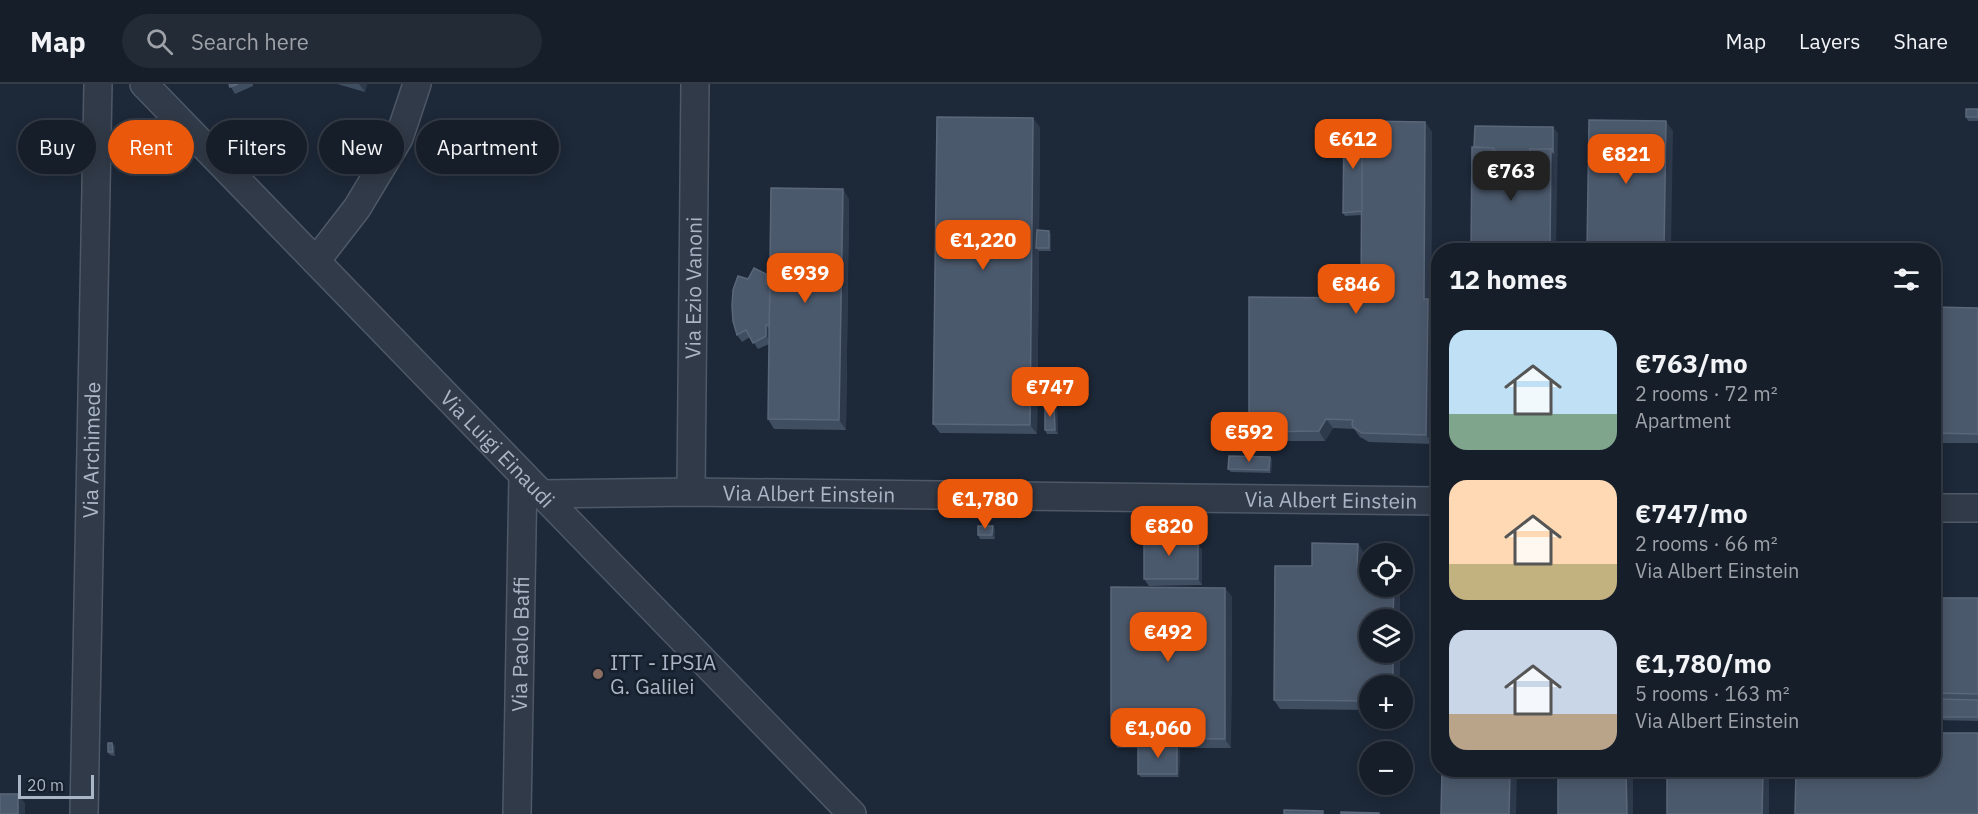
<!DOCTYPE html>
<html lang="en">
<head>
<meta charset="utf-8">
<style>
  body { margin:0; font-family:"IBM Plex Sans",sans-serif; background:#232b36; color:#f1f3f6; height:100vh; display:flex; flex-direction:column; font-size:22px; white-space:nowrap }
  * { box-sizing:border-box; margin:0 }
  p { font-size:20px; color:#9ea2a8 }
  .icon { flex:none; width:33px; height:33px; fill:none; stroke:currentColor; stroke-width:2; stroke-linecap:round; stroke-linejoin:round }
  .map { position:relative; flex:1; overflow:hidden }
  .panel { position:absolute; left:1431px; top:159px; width:510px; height:534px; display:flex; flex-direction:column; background:#161e2a; border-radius:24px; box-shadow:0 3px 15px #0003,0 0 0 2px #353c47 }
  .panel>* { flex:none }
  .top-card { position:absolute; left:18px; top:36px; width:570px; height:54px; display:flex; gap:12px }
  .tools { position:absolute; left:1359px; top:459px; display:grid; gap:12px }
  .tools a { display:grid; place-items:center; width:54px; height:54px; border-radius:50%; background:#161e2a; box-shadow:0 3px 15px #0003,0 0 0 2px #353c47; font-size:30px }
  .scale { position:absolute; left:18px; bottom:15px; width:76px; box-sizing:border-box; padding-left:6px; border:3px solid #aab5c6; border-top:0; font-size:16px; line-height:21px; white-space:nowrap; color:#aab5c6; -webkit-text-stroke:4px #161f2c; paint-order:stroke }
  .price { position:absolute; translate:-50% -51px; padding:0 14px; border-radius:12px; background:#ea580c; color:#fff; font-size:20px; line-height:39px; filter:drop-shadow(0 2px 3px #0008) }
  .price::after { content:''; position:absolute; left:50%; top:36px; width:18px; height:14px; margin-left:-9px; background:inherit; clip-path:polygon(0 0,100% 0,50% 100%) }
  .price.current { background:#222; color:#fff }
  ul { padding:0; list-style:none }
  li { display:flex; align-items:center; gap:18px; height:150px; padding:0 18px }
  li span { display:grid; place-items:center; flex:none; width:168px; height:120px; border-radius:18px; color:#555 }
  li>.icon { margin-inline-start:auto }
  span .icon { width:72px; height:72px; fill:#fffc; stroke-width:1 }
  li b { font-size:26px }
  h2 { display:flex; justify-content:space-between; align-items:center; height:72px; padding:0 18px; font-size:26px }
  .tag { padding:0 21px; border-radius:27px; background:#161e2a; box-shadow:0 3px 15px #0003,0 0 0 2px #353c47; font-size:21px; line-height:54px }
  .tag.current { background:#ea580c; color:#fff }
  header { display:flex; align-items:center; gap:36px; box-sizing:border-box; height:84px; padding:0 30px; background:#161e2a; border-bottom:2px solid #353c47 }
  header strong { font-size:28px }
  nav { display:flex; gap:33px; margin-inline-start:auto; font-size:21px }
  .search { width:420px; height:54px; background:#232b36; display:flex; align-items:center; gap:15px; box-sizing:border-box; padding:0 21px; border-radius:33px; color:#9ea2a8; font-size:22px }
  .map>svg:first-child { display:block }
</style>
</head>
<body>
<header>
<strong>Map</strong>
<div class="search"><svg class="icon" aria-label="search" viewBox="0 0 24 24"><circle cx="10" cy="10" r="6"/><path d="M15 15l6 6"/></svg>Search here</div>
<nav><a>Map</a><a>Layers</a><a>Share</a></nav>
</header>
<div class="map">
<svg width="1978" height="730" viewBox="0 0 1978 730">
  <rect width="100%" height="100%" fill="#1d2838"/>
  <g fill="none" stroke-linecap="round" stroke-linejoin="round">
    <g stroke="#4e5867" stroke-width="30">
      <g id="minor">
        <path id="s1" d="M 144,0 L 852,730"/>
        <polyline points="316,177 357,124 399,54 417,0"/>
        <path id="s2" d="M 691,408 L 695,0"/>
        <path id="s3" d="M 541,410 L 691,408 L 1438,417"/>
        <polyline points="1934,424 1978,424"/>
        <path id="s4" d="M 84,730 L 98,0"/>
        <path id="s5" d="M 517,730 L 523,391"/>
      </g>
    </g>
    <use href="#minor" stroke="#313a48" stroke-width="27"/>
  </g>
  <g fill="#404e61">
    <polygon points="229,0 253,0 253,2 235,10"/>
    <polygon points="337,0 367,0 365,8"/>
    <polygon points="1978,25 1978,37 1968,37 1966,33"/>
    <polygon points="1425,38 1432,48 1431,220 1434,225 1433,360 1369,358 1360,353 1354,345 1333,344 1325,357 1256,357 1249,348 1361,214 1362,131 1345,132 1343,129 1362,43"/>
    <polygon points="1040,43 1039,146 1051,150 1051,167 1039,167 1037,350 940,349 933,340"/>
    <polygon points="849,115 846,346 774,345 768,335 769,260 758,265 750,253 742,258 737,251 748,195 770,196"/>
    <polygon points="1934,223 1978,224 1978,359 1934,359"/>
    <polygon points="1054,322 1057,326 1058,350 1047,350 1045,346"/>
    <polygon points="1270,373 1272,376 1271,389 1231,388 1228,385"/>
    <polygon points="995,445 995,455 980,455 978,451"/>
    <polygon points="1174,445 1179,452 1179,460 1198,460 1202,466 1202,501 1149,502 1144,495"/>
    <polygon points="1358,460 1364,469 1364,483 1370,502 1400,502 1400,536 1370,568 1400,568 1399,602 1370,602 1370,626 1280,625 1274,616 1312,482"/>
    <polygon points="1225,504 1232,513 1231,664 1180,664 1179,693 1141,693 1138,690 1138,664 1117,664 1111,654"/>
    <polygon points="1934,514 1978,514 1978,637 1934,636"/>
    <polygon points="112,659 115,662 115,672 110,671 108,668"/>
  </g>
  <g fill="#2d3a4c">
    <polygon points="359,0 367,0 365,8"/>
    <polygon points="1033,34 1040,43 1039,164 1036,164 1039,167 1037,350 1030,341"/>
    <polygon points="1666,37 1673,47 1671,166 1664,166"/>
    <polygon points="1425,38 1432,48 1431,220 1434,225 1433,360 1426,351 1424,215"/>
    <polygon points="1553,43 1558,49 1556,166 1550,166 1551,65"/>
    <polygon points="1493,64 1499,73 1499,82 1493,79"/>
    <polygon points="843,105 849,115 846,346 839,336"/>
    <polygon points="1049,147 1051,150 1051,167 1049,164"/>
    <polygon points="766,190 771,197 770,207 766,200"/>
    <polygon points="766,241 770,247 771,259 766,252"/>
    <polygon points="1054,322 1057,326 1058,350 1055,346"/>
    <polygon points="1326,335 1333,344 1325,357 1319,347"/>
    <polygon points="1270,373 1272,376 1271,389 1269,386"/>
    <polygon points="993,442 995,445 995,455 992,451"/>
    <polygon points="1174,445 1179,452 1179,466 1174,460"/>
    <polygon points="1198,460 1202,466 1202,501 1198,495"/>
    <polygon points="1358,460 1364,469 1364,493 1357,483"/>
    <polygon points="1394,502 1400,502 1400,536 1393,536"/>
    <polygon points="1225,504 1232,513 1231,664 1225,655"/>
    <polygon points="1393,568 1400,568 1399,602 1393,602"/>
    <polygon points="112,659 115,662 115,672 113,668"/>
    <polygon points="1177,660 1180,664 1179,693 1177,690"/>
    <polygon points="1510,686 1517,686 1516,730 1509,730"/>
    <polygon points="1626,686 1633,686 1633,730 1627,730"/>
    <polygon points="1763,686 1769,686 1769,730 1762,730"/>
    <polygon points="18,710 25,719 25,730 18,730"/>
  </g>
  <g fill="#4b596c" stroke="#5a677a" stroke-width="1.5">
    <polygon points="229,0 238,0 230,3"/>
    <rect x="1966" y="25" width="12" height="8"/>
    <polygon points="937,33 1033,34 1030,341 933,340"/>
    <polygon points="1589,36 1666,37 1664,166 1587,166"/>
    <polygon points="1362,37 1425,38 1424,215 1428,215 1426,351 1362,349 1353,343 1352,340 1353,336 1326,335 1319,347 1249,348 1249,213 1361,214"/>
    <polygon points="1475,42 1553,43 1553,68 1551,65 1530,65 1530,80 1495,79 1495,66 1493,64 1474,63"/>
    <polygon points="1344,43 1362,43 1362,127 1343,129"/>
    <polygon points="1472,63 1493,64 1493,79 1530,80 1530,65 1551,65 1550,166 1471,166"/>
    <polygon points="771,104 843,105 839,336 768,335"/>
    <polygon points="1037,146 1049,147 1049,164 1036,164"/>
    <polygon points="754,184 766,190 766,200 770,200 769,241 766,241 766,252 753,259 746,246 737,251 733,237 732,222 733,206 738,192 748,195"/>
    <polygon points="1934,223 1978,224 1978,350 1934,349"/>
    <polygon points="1045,322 1054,322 1055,346 1045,346"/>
    <polygon points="1229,372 1270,373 1269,386 1228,385"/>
    <polygon points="978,442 993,442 992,451 978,451"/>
    <polygon points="1144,445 1174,445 1174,460 1198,460 1198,495 1144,495"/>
    <polygon points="1312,459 1358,460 1357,483 1370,483 1370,502 1394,502 1393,536 1370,536 1370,568 1393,568 1393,602 1370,602 1370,617 1274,616 1275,482 1312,482"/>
    <polygon points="1111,503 1225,504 1225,655 1111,654"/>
    <polygon points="1934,514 1978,514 1978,610 1934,609"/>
    <polygon points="1934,615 1978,616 1978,633 1934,633"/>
    <polygon points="1934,649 1978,649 1978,730 1795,730 1796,686 1934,686"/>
    <polygon points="108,659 112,659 113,668 108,668"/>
    <rect x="1138" y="660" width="39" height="30"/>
    <polygon points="1442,686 1510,686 1509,730 1441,730"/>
    <polygon points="1558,686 1626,686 1627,730 1558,730"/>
    <polygon points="1667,686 1763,686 1762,730 1667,730"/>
    <rect x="0" y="710" width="18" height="20"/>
    <polygon points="1284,726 1323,727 1323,730 1284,730"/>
    <polygon points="1341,728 1379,729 1379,730 1341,730"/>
  </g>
  <circle fill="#8d6e63" stroke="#161f2c" stroke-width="2" cx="598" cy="590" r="6"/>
  <g text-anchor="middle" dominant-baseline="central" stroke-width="5" stroke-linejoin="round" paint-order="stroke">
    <g font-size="21" fill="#aab5c6" stroke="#161f2c">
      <text stroke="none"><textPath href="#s2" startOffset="204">Via Ezio Vanoni</textPath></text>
      <text stroke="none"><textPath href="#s4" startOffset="364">Via Archimede</textPath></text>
      <text stroke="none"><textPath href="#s1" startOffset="508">Via Luigi Einaudi</textPath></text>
      <text stroke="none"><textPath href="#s3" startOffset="268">Via Albert Einstein</textPath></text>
      <text stroke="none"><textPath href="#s3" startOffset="790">Via Albert Einstein</textPath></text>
      <text stroke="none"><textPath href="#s5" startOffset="170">Via Paolo Baffi</textPath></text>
    </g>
    <g font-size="21" fill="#aab5c6" stroke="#161f2c" text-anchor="start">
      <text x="610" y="578">ITT - IPSIA<tspan x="610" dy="24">G. Galilei</tspan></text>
    </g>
  </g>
</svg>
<div class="tools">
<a><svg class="icon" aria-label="locate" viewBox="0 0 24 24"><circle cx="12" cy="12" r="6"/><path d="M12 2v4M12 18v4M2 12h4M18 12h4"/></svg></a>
<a><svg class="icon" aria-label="layers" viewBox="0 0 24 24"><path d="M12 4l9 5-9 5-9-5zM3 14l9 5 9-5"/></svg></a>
<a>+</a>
<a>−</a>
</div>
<div class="scale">20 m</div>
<b class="price" style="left:1353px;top:86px">€612</b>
<b class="price" style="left:1626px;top:101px">€821</b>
<b class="price current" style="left:1511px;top:118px">€763</b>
<b class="price" style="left:983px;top:187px">€1,220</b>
<b class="price" style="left:805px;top:220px">€939</b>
<b class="price" style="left:1356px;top:231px">€846</b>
<b class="price" style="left:1050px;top:334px">€747</b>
<b class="price" style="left:1249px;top:379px">€592</b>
<b class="price" style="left:985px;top:446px">€1,780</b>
<b class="price" style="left:1169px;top:473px">€820</b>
<b class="price" style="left:1168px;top:579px">€492</b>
<b class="price" style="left:1158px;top:675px">€1,060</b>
<div class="top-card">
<a class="tag">Buy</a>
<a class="tag current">Rent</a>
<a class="tag">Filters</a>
<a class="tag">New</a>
<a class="tag">Apartment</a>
</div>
<section class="panel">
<h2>12 homes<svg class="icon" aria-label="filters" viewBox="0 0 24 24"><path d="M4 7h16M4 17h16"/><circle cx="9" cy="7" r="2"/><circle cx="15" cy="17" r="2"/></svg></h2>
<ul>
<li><span style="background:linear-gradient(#bfe0f5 70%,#7fa58c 0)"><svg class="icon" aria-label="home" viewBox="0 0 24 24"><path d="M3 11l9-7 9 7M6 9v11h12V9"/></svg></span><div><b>€763/mo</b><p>2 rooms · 72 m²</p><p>Apartment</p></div></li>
<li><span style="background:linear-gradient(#ffd9b3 70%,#c2b280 0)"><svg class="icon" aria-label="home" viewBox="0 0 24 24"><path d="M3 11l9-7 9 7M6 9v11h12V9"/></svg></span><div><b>€747/mo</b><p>2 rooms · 66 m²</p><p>Via Albert Einstein</p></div></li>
<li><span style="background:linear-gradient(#c9d6e8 70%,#b9a48a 0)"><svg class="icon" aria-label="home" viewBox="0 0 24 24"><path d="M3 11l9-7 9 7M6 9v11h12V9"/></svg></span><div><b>€1,780/mo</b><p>5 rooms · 163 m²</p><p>Via Albert Einstein</p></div></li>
</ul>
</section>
</div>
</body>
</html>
